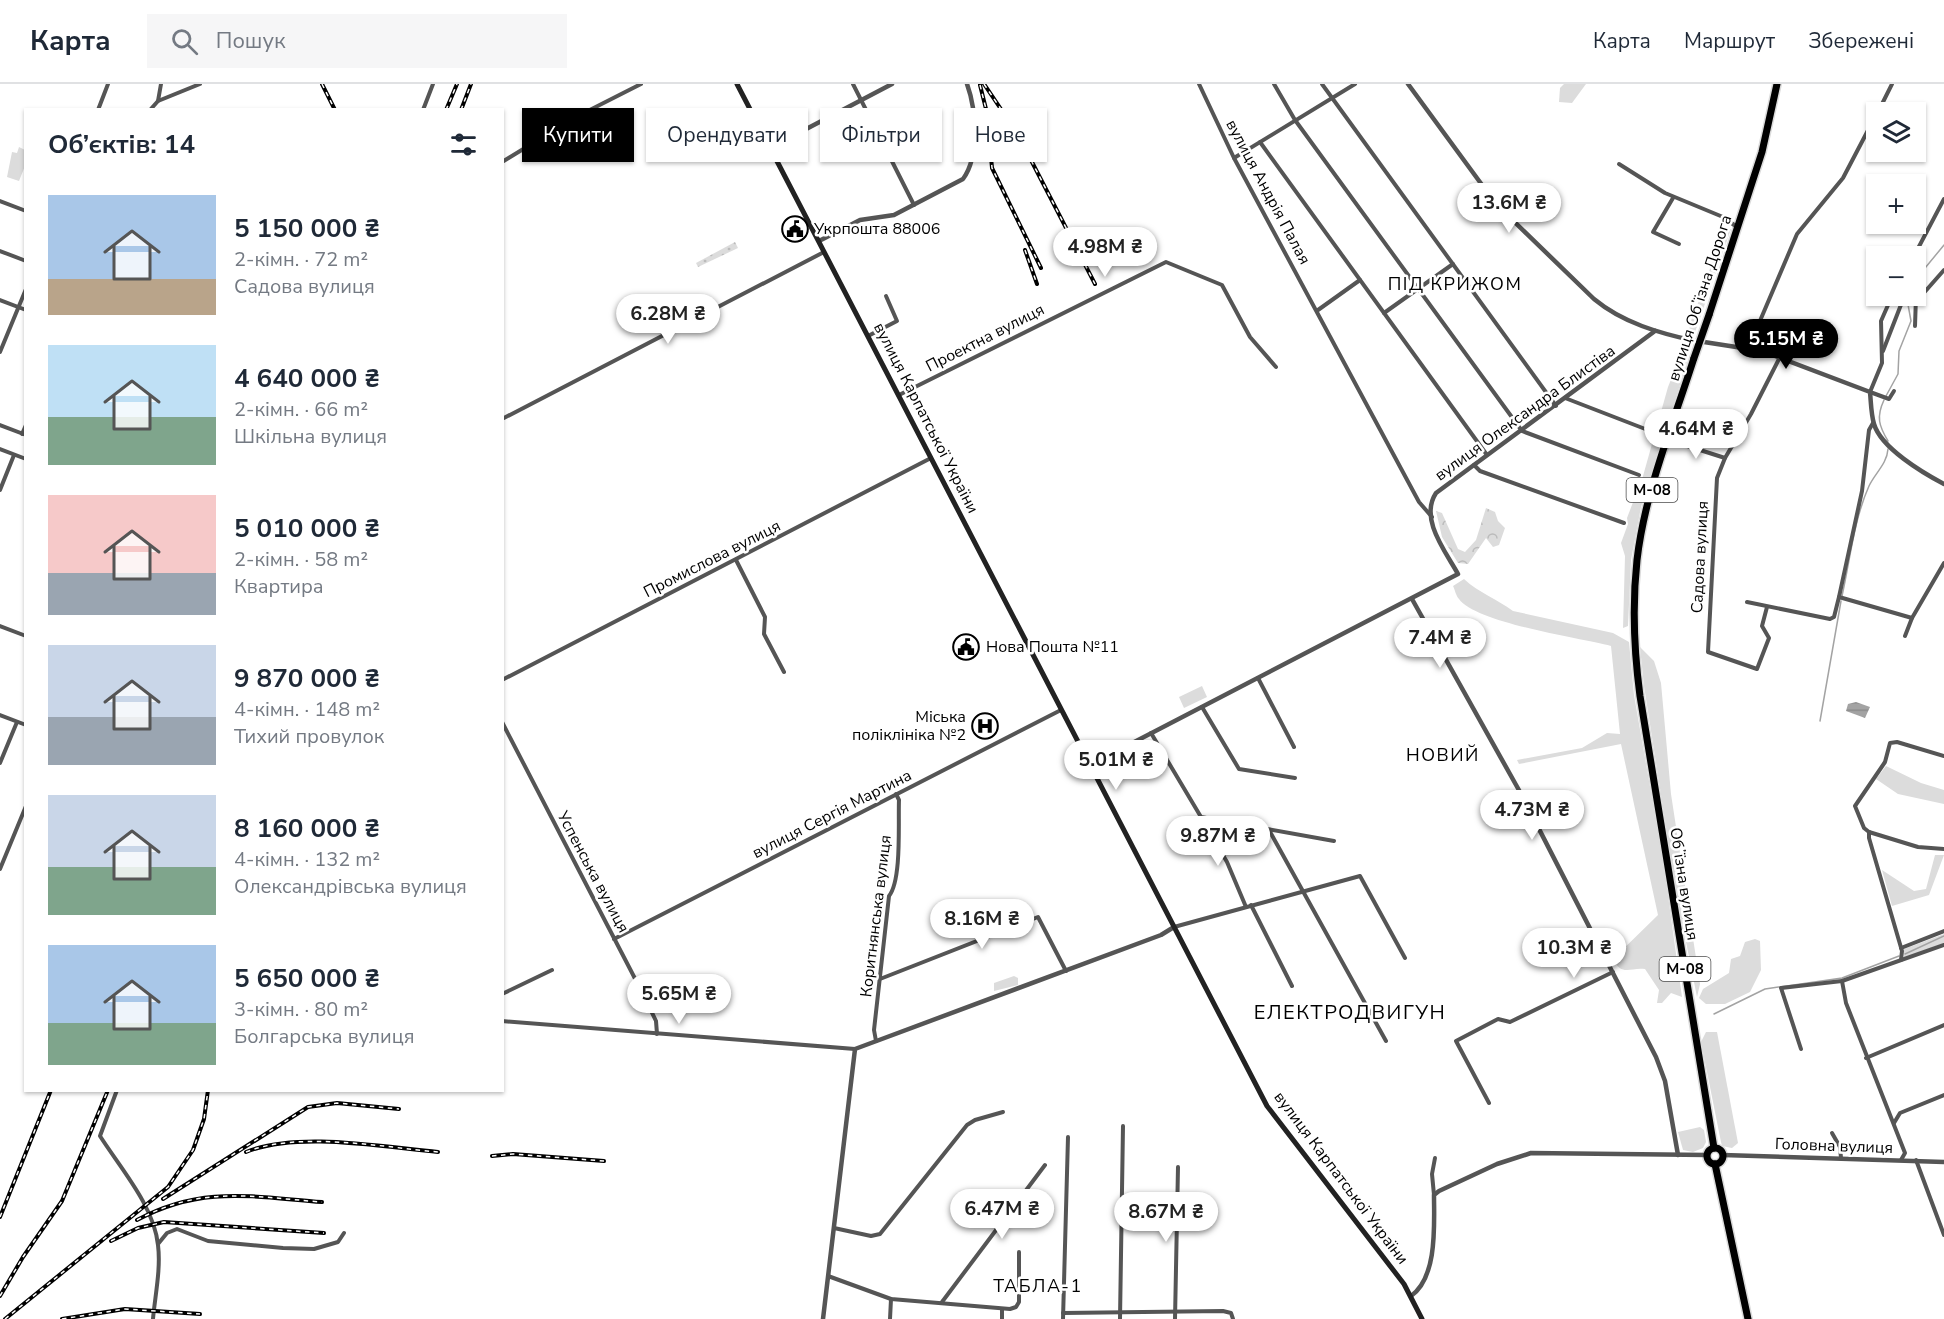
<!DOCTYPE html>
<html lang="uk">
<head>
<meta charset="utf-8">
<style>
  body { margin:0; font-family:"Nunito Sans",sans-serif; background:#f6f6f7; color:#1f2937; height:100vh; display:flex; flex-direction:column; font-size:22px; white-space:nowrap }
  * { box-sizing:border-box; margin:0 }
  p { font-size:20px; color:#747a83 }
  .icon { flex:none; width:33px; height:33px; fill:none; stroke:currentColor; stroke-width:2; stroke-linecap:round; stroke-linejoin:round }
  .map { position:relative; flex:1; overflow:hidden }
  .sheet { position:absolute; left:24px; top:24px; width:480px; height:984px; display:flex; flex-direction:column; background:#fff; border-radius:0px; box-shadow:0 2px 4px #0004 }
  .sheet>* { flex:none }
  .hud { position:absolute; left:522px; top:24px; width:570px; height:54px; display:flex; gap:12px }
  .tools { position:absolute; left:1866px; top:18px; display:grid; gap:12px }
  .tools a { display:grid; place-items:center; width:60px; height:60px; border-radius:0px; background:#fff; box-shadow:0 2px 4px #0004; font-size:30px }
  .price { position:absolute; translate:-50% -51px; padding:0 14px; border-radius:21px; background:#fff; color:#222; font-size:20px; line-height:39px; filter:drop-shadow(0 2px 3px #0008) }
  .price::after { content:''; position:absolute; left:50%; top:36px; width:18px; height:14px; margin-left:-9px; background:inherit; clip-path:polygon(0 0,100% 0,50% 100%) }
  .price.current { background:#000; color:#fff }
  ul { padding:0; list-style:none }
  li { display:flex; align-items:center; gap:18px; height:150px; padding:0 24px }
  li span { display:grid; place-items:center; flex:none; width:168px; height:120px; border-radius:0px; color:#555 }
  li>.icon { margin-inline-start:auto }
  span .icon { width:72px; height:72px; fill:#fffc; stroke-width:1 }
  li b { font-size:26px }
  h2 { display:flex; justify-content:space-between; align-items:center; height:72px; padding:0 24px; font-size:26px }
  .tag { padding:0 21px; border-radius:0px; background:#fff; box-shadow:0 2px 4px #0004; font-size:21px; line-height:54px }
  .tag.current { background:#000; color:#fff }
  header { display:flex; align-items:center; gap:36px; box-sizing:border-box; height:84px; padding:0 30px; background:#fff; border-bottom:2px solid #e0e1e3 }
  header strong { font-size:28px }
  nav { display:flex; gap:33px; margin-inline-start:auto; font-size:21px }
  .search { width:420px; height:54px; background:#f6f6f7; display:flex; align-items:center; gap:15px; box-sizing:border-box; padding:0 21px; border-radius:0px; color:#747a83; font-size:22px }
  .map>svg:first-child { display:block }
</style>
</head>
<body>
<header>
<strong>Карта</strong>
<div class="search"><svg class="icon" aria-label="search" viewBox="0 0 24 24"><circle cx="10" cy="10" r="6"/><path d="M15 15l6 6"/></svg>Пошук</div>
<nav><a>Карта</a><a>Маршрут</a><a>Збережені</a></nav>
</header>
<div class="map">
<svg width="1944" height="1235" viewBox="0 0 1944 1235">
  <defs>
    <pattern id="forest-crowns" width="20" height="18" patternUnits="userSpaceOnUse" patternTransform="scale(1.5)"><rect width="20" height="18" fill="#dcdcdc"/><path d="M2 6a3 3 0 1 1 6 0M12 15a3 3 0 1 1 6 0" fill="none" stroke="#bbb"/></pattern>
    <pattern id="park-dots" width="8" height="8" patternUnits="userSpaceOnUse" patternTransform="scale(1.5)"><rect width="8" height="8" fill="#dcdcdc"/><path d="M2 2h.1M6 6h.1" fill="none" stroke="#bbb" stroke-width="1.8" stroke-linecap="round"/></pattern>
    <pattern id="water-rules" width="6" height="5" patternUnits="userSpaceOnUse" patternTransform="scale(1.5)"><rect width="6" height="5" fill="#a3a3a3"/><path d="M0 2.5h6" fill="none" stroke="#8b8b8b"/></pattern>
  </defs>
  <rect width="100%" height="100%" fill="#fff"/>
  <g fill="#dcdcdc">
    <polygon points="1564,0 1586,0 1572,19 1559,18 1560,4"/>
    <polygon points="19,63 25,66 25,82 19,97 7,93 12,68 17,69"/>
    <path d="M 1731,145 L 1694,251 L 1689,251 C 1689,232 1701,217 1705,201 C 1710,182 1718,165 1724,146 Z"/>
    <polygon points="1687,265 1689,268 1686,282 1641,423 1631,476 1628,542 1623,544 1625,472 1621,459 1628,440 1627,434 1643,392 1668,303 1678,278"/>
    <path d="M 1464,495 C 1479,509 1497,515 1513,527 L 1613,549 L 1629,558 L 1634,611 L 1664,783 L 1682,913 L 1671,909 L 1662,919 L 1657,919 L 1659,906 L 1645,885 C 1630,883 1622,893 1613,875 L 1658,831 L 1621,660 L 1519,680 L 1517,676 L 1582,664 L 1607,649 L 1620,650 L 1611,562 C 1580,554 1476,539 1459,515 C 1456,512 1455,506 1453,502 Z"/>
    <polygon points="1640,563 1654,577 1661,599 1671,710 1700,900 1697,913 1677,813 1644,602"/>
    <polygon points="1202,602 1207,613 1184,624 1179,613"/>
    <polygon points="1886,682 1921,699 1944,706 1944,720 1898,710 1876,695"/>
    <polygon points="1935,771 1944,771 1929,811 1892,822 1882,786 1914,807 1926,805"/>
    <polygon points="1944,850 1944,859 1904,874 1904,865"/>
    <polygon points="1755,855 1760,857 1761,886 1750,908 1725,920 1706,920 1699,914 1703,905 1729,889 1731,875 1740,872 1745,858"/>
    <polygon points="1014,892 1018,894 1018,901 994,907 994,899"/>
    <polygon points="1706,948 1717,948 1738,1059 1732,1064 1722,1062 1721,1058 1701,958"/>
    <polygon points="1700,1043 1704,1046 1706,1058 1703,1064 1693,1068 1683,1066 1678,1048"/>
  </g>
  <polygon fill="url(#forest-crowns)" points="1486,424 1495,428 1498,437 1505,444 1499,461 1493,463 1486,454 1468,480 1458,479 1442,453 1436,427 1442,429 1458,465 1465,468 1476,456"/>
  <polygon fill="url(#park-dots)" points="735,158 738,164 698,183 696,179"/>
  <polygon fill="url(#water-rules)" points="1856,618 1870,623 1865,634 1846,627 1848,620"/>
  <g fill="none" stroke-linecap="round" stroke-linejoin="round">
    <g stroke="#a3a3a3" stroke-width="1.5">
      <polyline points="1916,195 1944,161"/>
      <polyline points="1886,312 1898,290 1899,267 1911,237 1907,215"/>
      <path d="M 1884,316 C 1876,333 1879,342 1888,357"/>
      <path d="M 1842,512 C 1850,476 1854,435 1869,402 C 1875,389 1887,380 1888,365"/>
      <polyline points="1820,637 1841,517"/>
      <polyline points="1905,870 1944,852"/>
      <polyline points="1714,930 1765,905 1842,894 1899,872"/>
    </g>
    <g stroke="#dbdbdb" stroke-width="10">
      <g id="trunk">
        <polyline points="1709,231 1762,68 1777,0"/>
        <path d="M 1694,274 C 1673,340 1645,407 1637,476 C 1632,522 1634,567 1640,612 L 1714,1064"/>
        <circle cx="1715" cy="1072" r="8"/>
        <polyline points="1715,1080 1748,1235"/>
      </g>
    </g>
    <g stroke="#555" stroke-width="4">
      <polyline points="853,0 914,121"/>
      <polyline points="1199,0 1234,74 1419,418 1432,433"/>
      <polyline points="1274,0 1295,36 1522,347 1639,391"/>
      <polyline points="1322,0 1556,322"/>
      <polyline points="158,17 161,0"/>
      <polyline points="98,26 108,0"/>
      <polyline points="150,26 158,17 200,0"/>
      <polyline points="423,26 433,0"/>
      <polyline points="1878,28 1892,0"/>
      <polyline points="1260,58 1487,371"/>
      <polyline points="1234,74 1355,0"/>
      <polyline points="502,78 574,34 641,0"/>
      <polyline points="1619,80 1665,109 1723,133 1737,143"/>
      <polyline points="1673,114 1653,148 1679,160"/>
      <polyline points="0,117 26,127"/>
      <polyline points="0,167 26,177"/>
      <polyline points="1914,172 1944,115"/>
      <polyline points="1892,212 1881,237 1882,279 1870,308 1889,315 1894,307"/>
      <polyline points="0,216 26,226"/>
      <polyline points="1318,226 1360,196"/>
      <polyline points="1384,229 1453,180"/>
      <polyline points="1915,242 1916,212"/>
      <polyline points="868,252 897,237 886,212"/>
      <polyline points="1748,265 1797,150 1843,94 1876,31"/>
      <polyline points="1883,267 1904,213 1922,211 1944,186"/>
      <polyline points="0,268 26,205"/>
      <polyline points="899,311 1166,178 1222,201 1250,253 1276,283"/>
      <polyline points="1565,314 1653,348"/>
      <polyline points="502,335 824,168"/>
      <polyline points="1873,339 1869,346 1862,407 1839,513 1912,534"/>
      <polyline points="0,341 26,351"/>
      <polyline points="22,350 26,341"/>
      <polyline points="1675,358 1725,374"/>
      <polyline points="0,365 26,375"/>
      <polyline points="1474,381 1480,387 1624,439"/>
      <polyline points="0,406 14,371"/>
      <polyline points="736,476 765,533 764,550 784,588"/>
      <polyline points="1747,518 1830,535 1834,533 1839,513"/>
      <polyline points="1767,523 1762,542 1769,554 1757,585 1708,568 1717,394 1725,374 1751,330 1780,273"/>
      <polyline points="0,542 26,552"/>
      <polyline points="1905,552 1912,534 1944,479"/>
      <polyline points="1258,594 1294,663"/>
      <polyline points="502,596 931,374"/>
      <polyline points="1202,623 1239,685 1295,694"/>
      <polyline points="0,631 26,641"/>
      <polyline points="502,638 643,910 656,937 657,950"/>
      <polyline points="1151,649 1201,733 1334,757"/>
      <polyline points="0,679 17,638"/>
      <polyline points="1201,734 1227,778 1246,823"/>
      <polyline points="1269,746 1386,957"/>
      <polyline points="1869,748 1864,744 1855,722 1885,678 1890,659 1897,658 1944,672"/>
      <polyline points="1869,748 1869,754 1902,867 1901,876"/>
      <polyline points="1869,748 1918,763 1944,765"/>
      <polyline points="0,785 26,722"/>
      <polyline points="1251,821 1292,902"/>
      <polyline points="1174,843 1360,792 1405,874"/>
      <polyline points="614,855 1061,626"/>
      <polyline points="1901,864 1944,847"/>
      <polyline points="880,895 1038,833 1066,887"/>
      <polyline points="1842,897 1846,919 1905,1069 1901,1076"/>
      <polyline points="502,910 552,886"/>
      <polyline points="502,937 855,965"/>
      <path d="M 876,957 L 874,946 L 889,812 C 902,796 898,737 899,716 L 896,710"/>
      <polyline points="1801,965 1781,904 1842,897 1944,861"/>
      <polyline points="1866,974 1944,941"/>
      <path d="M 117,1006 L 100,1052 C 121,1085 154,1122 158,1161 C 161,1185 155,1212 153,1235"/>
      <polyline points="1489,1019 1456,957 1498,935 1510,938 1613,888"/>
      <polyline points="1894,1039 1900,1029 1944,1011"/>
      <polyline points="1832,1049 1840,1063 1841,1074"/>
      <polyline points="1916,1076 1944,1151"/>
      <polyline points="1434,1111 1432,1090 1435,1074"/>
      <polyline points="834,1144 871,1152 880,1150 967,1041 975,1036 1003,1028"/>
      <polyline points="158,1160 167,1149 177,1145 208,1157 283,1164 314,1165 338,1158 344,1149"/>
      <polyline points="828,1192 891,1215 1010,1225 1016,1223 1019,1218 1019,1168"/>
      <polyline points="942,1218 1045,1081"/>
      <polyline points="1063,1229 1223,1227 1231,1229 1233,1235"/>
      <polyline points="890,1235 891,1215"/>
      <polyline points="1002,1235 1002,1226"/>
      <polyline points="1063,1235 1068,1053"/>
      <polyline points="1120,1235 1123,1042"/>
      <polyline points="1175,1235 1178,1083"/>
    </g>
    <g stroke="#555" stroke-width="4.5">
      <path d="M 1408,0 L 1496,120 L 1594,215 C 1623,239 1659,249 1695,257"/>
      <polyline points="770,64 892,0"/>
      <path d="M 819,157 L 860,136 L 894,131 L 963,95 C 980,72 976,25 967,0"/>
      <path d="M 1704,258 L 1762,267 L 1870,308 C 1871,318 1871,330 1874,340 C 1881,364 1923,389 1944,400"/>
      <polyline points="1412,515 1520,708 1656,973 1665,997 1678,1071"/>
      <path d="M 1090,681 L 1458,490 C 1446,468 1419,435 1436,409 L 1655,247"/>
      <polyline points="1723,1071 1944,1078"/>
      <path d="M 1411,1212 C 1438,1193 1434,1139 1434,1111 L 1439,1107 L 1497,1080 L 1531,1069 L 1707,1071"/>
      <polyline points="823,1235 855,965 1161,851 1174,843"/>
    </g>
    <polyline stroke="#222" stroke-width="5" points="737,0 1267,1022 1404,1200 1422,1235"/>
    <use href="#trunk" stroke="#000" stroke-width="7"/>
    <g stroke="#000" stroke-width="4">
      <g id="rail">
        <polyline points="322,0 335,26"/>
        <polyline points="984,0 1017,49 1095,200"/>
        <polyline points="980,1 987,29 992,84 1041,184"/>
        <polyline points="446,26 457,0"/>
        <polyline points="461,26 471,0"/>
        <polyline points="992,29 1005,62"/>
        <polyline points="1025,166 1037,200"/>
        <path d="M 246,1068 C 298,1047 382,1063 438,1068"/>
        <polyline points="492,1072 513,1070 604,1077"/>
        <polyline points="163,1115 308,1023 337,1019 399,1025"/>
        <polyline points="0,1133 51,1006"/>
        <path d="M 137,1136 C 202,1101 253,1113 322,1118"/>
        <polyline points="111,1157 138,1144 164,1138 324,1149"/>
        <polyline points="0,1212 23,1173 62,1117 108,1006"/>
        <polyline points="5,1235 168,1103 193,1066 204,1035 208,1006"/>
        <polyline points="62,1235 125,1225 200,1230"/>
      </g>
    </g>
    <use href="#rail" stroke="#fff" stroke-width="1.5" stroke-dasharray="4.5" stroke-linecap="butt"/>
    <g stroke="#dbdbdb" stroke-width="10" stroke-linecap="butt">
      <polyline id="trunk-bridge" points="1694,274 1709,231"/>
    </g>
    <use href="#trunk-bridge" stroke="#000" stroke-width="7"/>
  </g>
  <defs>
    <g id="civic-ring" transform="scale(1.35)"><circle r="9.5" fill="#fff" stroke="#000" stroke-width="1.5"/><path d="M-.6-6.5H3V-4.5H.6V-3L4-1V1h2V6H-6V1h2V-1L-.6-3ZM-1.2 2.5V6h2.4V2.5Z" fill="#000"/></g>
    <g id="hospital-ring" transform="scale(1.35)"><circle r="9.5" fill="#fff" stroke="#000" stroke-width="1.5"/><path d="M-5-5h3v3.5h4V-5h3V5h-3V1.5h-4V5h-3Z" fill="#000"/></g>
  </defs>
  <g fill-rule="evenodd">
    <use href="#civic-ring" x="795" y="145"/>
    <use href="#civic-ring" x="966" y="563"/>
    <use href="#hospital-ring" x="985" y="642"/>
  </g>
  <g text-anchor="middle" dominant-baseline="central" stroke-width="5" stroke-linejoin="round" paint-order="stroke">
    <g fill="#fff" stroke="#4c4c4c" stroke-width="1.5">
      <rect x="1626.5" y="394" width="51" height="24" rx="4.5"/>
      <rect x="1659.5" y="873" width="51" height="24" rx="4.5"/>
    </g>
    <g font-size="15" font-weight="bold" fill="#000">
      <text x="1652" y="406">М-08</text>
      <text x="1685" y="885">М-08</text>
    </g>
    <g font-size="16" fill="#000" stroke="#fff">
      <text transform="translate(1268 108) rotate(62)">вулиця Андрія Палая</text>
      <text transform="translate(1700 214) rotate(-72)">вулиця Обʼїзна Дорога</text>
      <text transform="translate(985 254) rotate(-27)">Проектна вулиця</text>
      <text transform="translate(1525 329) rotate(-36)">вулиця Олександра Блистіва</text>
      <text transform="translate(926 334) rotate(63)">вулиця Карпатської України</text>
      <text transform="translate(1700 473) rotate(-87)">Садова вулиця</text>
      <text transform="translate(712 475) rotate(-27)">Промислова вулиця</text>
      <text transform="translate(832 730) rotate(-27)">вулиця Сергія Мартина</text>
      <text transform="translate(593 788) rotate(62)">Успенська вулиця</text>
      <text transform="translate(1684 800) rotate(81)">Обʼїзна вулиця</text>
      <text transform="translate(876 832) rotate(-83)">Коритнянська вулиця</text>
      <text transform="translate(1834 1062) rotate(2)">Головна вулиця</text>
      <text transform="translate(1341 1094) rotate(53)">вулиця Карпатської України</text>
    </g>
    <g font-size="16" fill="#000" stroke="#fff" text-anchor="start">
      <text x="814" y="145">Укрпошта 88006</text>
      <text x="986" y="563">Нова Пошта №11</text>
      <text x="966" y="633" text-anchor="end">Міська<tspan x="966" dy="18">поліклініка №2</tspan></text>
    </g>
    <g font-size="18" letter-spacing="1.5" fill="#000" stroke="#fff">
      <text x="1455" y="200">ПІД КРИЖОМ</text>
      <text x="1443" y="671">НОВИЙ</text>
      <text x="1038" y="1202">ТАБЛА-1</text>
    </g>
    <g font-size="20" letter-spacing="1.5" fill="#000" stroke="#fff">
      <text x="1350" y="928">ЕЛЕКТРОДВИГУН</text>
    </g>
  </g>
</svg>
<div class="tools">
<a><svg class="icon" aria-label="layers" viewBox="0 0 24 24"><path d="M12 4l9 5-9 5-9-5zM3 14l9 5 9-5"/></svg></a>
<a>+</a>
<a>−</a>
</div>
<b class="price" style="left:1509px;top:150px">13.6M ₴</b>
<b class="price" style="left:1105px;top:194px">4.98M ₴</b>
<b class="price" style="left:668px;top:261px">6.28M ₴</b>
<b class="price current" style="left:1786px;top:286px">5.15M ₴</b>
<b class="price" style="left:1696px;top:376px">4.64M ₴</b>
<b class="price" style="left:1440px;top:585px">7.4M ₴</b>
<b class="price" style="left:1116px;top:707px">5.01M ₴</b>
<b class="price" style="left:1532px;top:757px">4.73M ₴</b>
<b class="price" style="left:1218px;top:783px">9.87M ₴</b>
<b class="price" style="left:982px;top:866px">8.16M ₴</b>
<b class="price" style="left:1574px;top:895px">10.3M ₴</b>
<b class="price" style="left:679px;top:941px">5.65M ₴</b>
<b class="price" style="left:1002px;top:1156px">6.47M ₴</b>
<b class="price" style="left:1166px;top:1159px">8.67M ₴</b>
<div class="hud">
<a class="tag current">Купити</a>
<a class="tag">Орендувати</a>
<a class="tag">Фільтри</a>
<a class="tag">Нове</a>
</div>
<section class="sheet">
<h2>Об’єктів: 14<svg class="icon" aria-label="filters" viewBox="0 0 24 24"><path d="M4 7h16M4 17h16"/><circle cx="9" cy="7" r="2"/><circle cx="15" cy="17" r="2"/></svg></h2>
<ul>
<li><span style="background:linear-gradient(#a9c7e8 70%,#b9a48a 0)"><svg class="icon" aria-label="home" viewBox="0 0 24 24"><path d="M3 11l9-7 9 7M6 9v11h12V9"/></svg></span><div><b>5 150 000 ₴</b><p>2-кімн. · 72 m²</p><p>Садова вулиця</p></div></li>
<li><span style="background:linear-gradient(#bfe0f5 60%,#7fa58c 0)"><svg class="icon" aria-label="home" viewBox="0 0 24 24"><path d="M3 11l9-7 9 7M6 9v11h12V9"/></svg></span><div><b>4 640 000 ₴</b><p>2-кімн. · 66 m²</p><p>Шкільна вулиця</p></div></li>
<li><span style="background:linear-gradient(#f6c9c9 65%,#9aa5b1 0)"><svg class="icon" aria-label="home" viewBox="0 0 24 24"><path d="M3 11l9-7 9 7M6 9v11h12V9"/></svg></span><div><b>5 010 000 ₴</b><p>2-кімн. · 58 m²</p><p>Квартира</p></div></li>
<li><span style="background:linear-gradient(#c9d6e8 60%,#9aa5b1 0)"><svg class="icon" aria-label="home" viewBox="0 0 24 24"><path d="M3 11l9-7 9 7M6 9v11h12V9"/></svg></span><div><b>9 870 000 ₴</b><p>4-кімн. · 148 m²</p><p>Тихий провулок</p></div></li>
<li><span style="background:linear-gradient(#c9d6e8 60%,#7fa58c 0)"><svg class="icon" aria-label="home" viewBox="0 0 24 24"><path d="M3 11l9-7 9 7M6 9v11h12V9"/></svg></span><div><b>8 160 000 ₴</b><p>4-кімн. · 132 m²</p><p>Олександрівська вулиця</p></div></li>
<li><span style="background:linear-gradient(#a9c7e8 65%,#7fa58c 0)"><svg class="icon" aria-label="home" viewBox="0 0 24 24"><path d="M3 11l9-7 9 7M6 9v11h12V9"/></svg></span><div><b>5 650 000 ₴</b><p>3-кімн. · 80 m²</p><p>Болгарська вулиця</p></div></li>
</ul>
</section>
</div>
</body>
</html>
